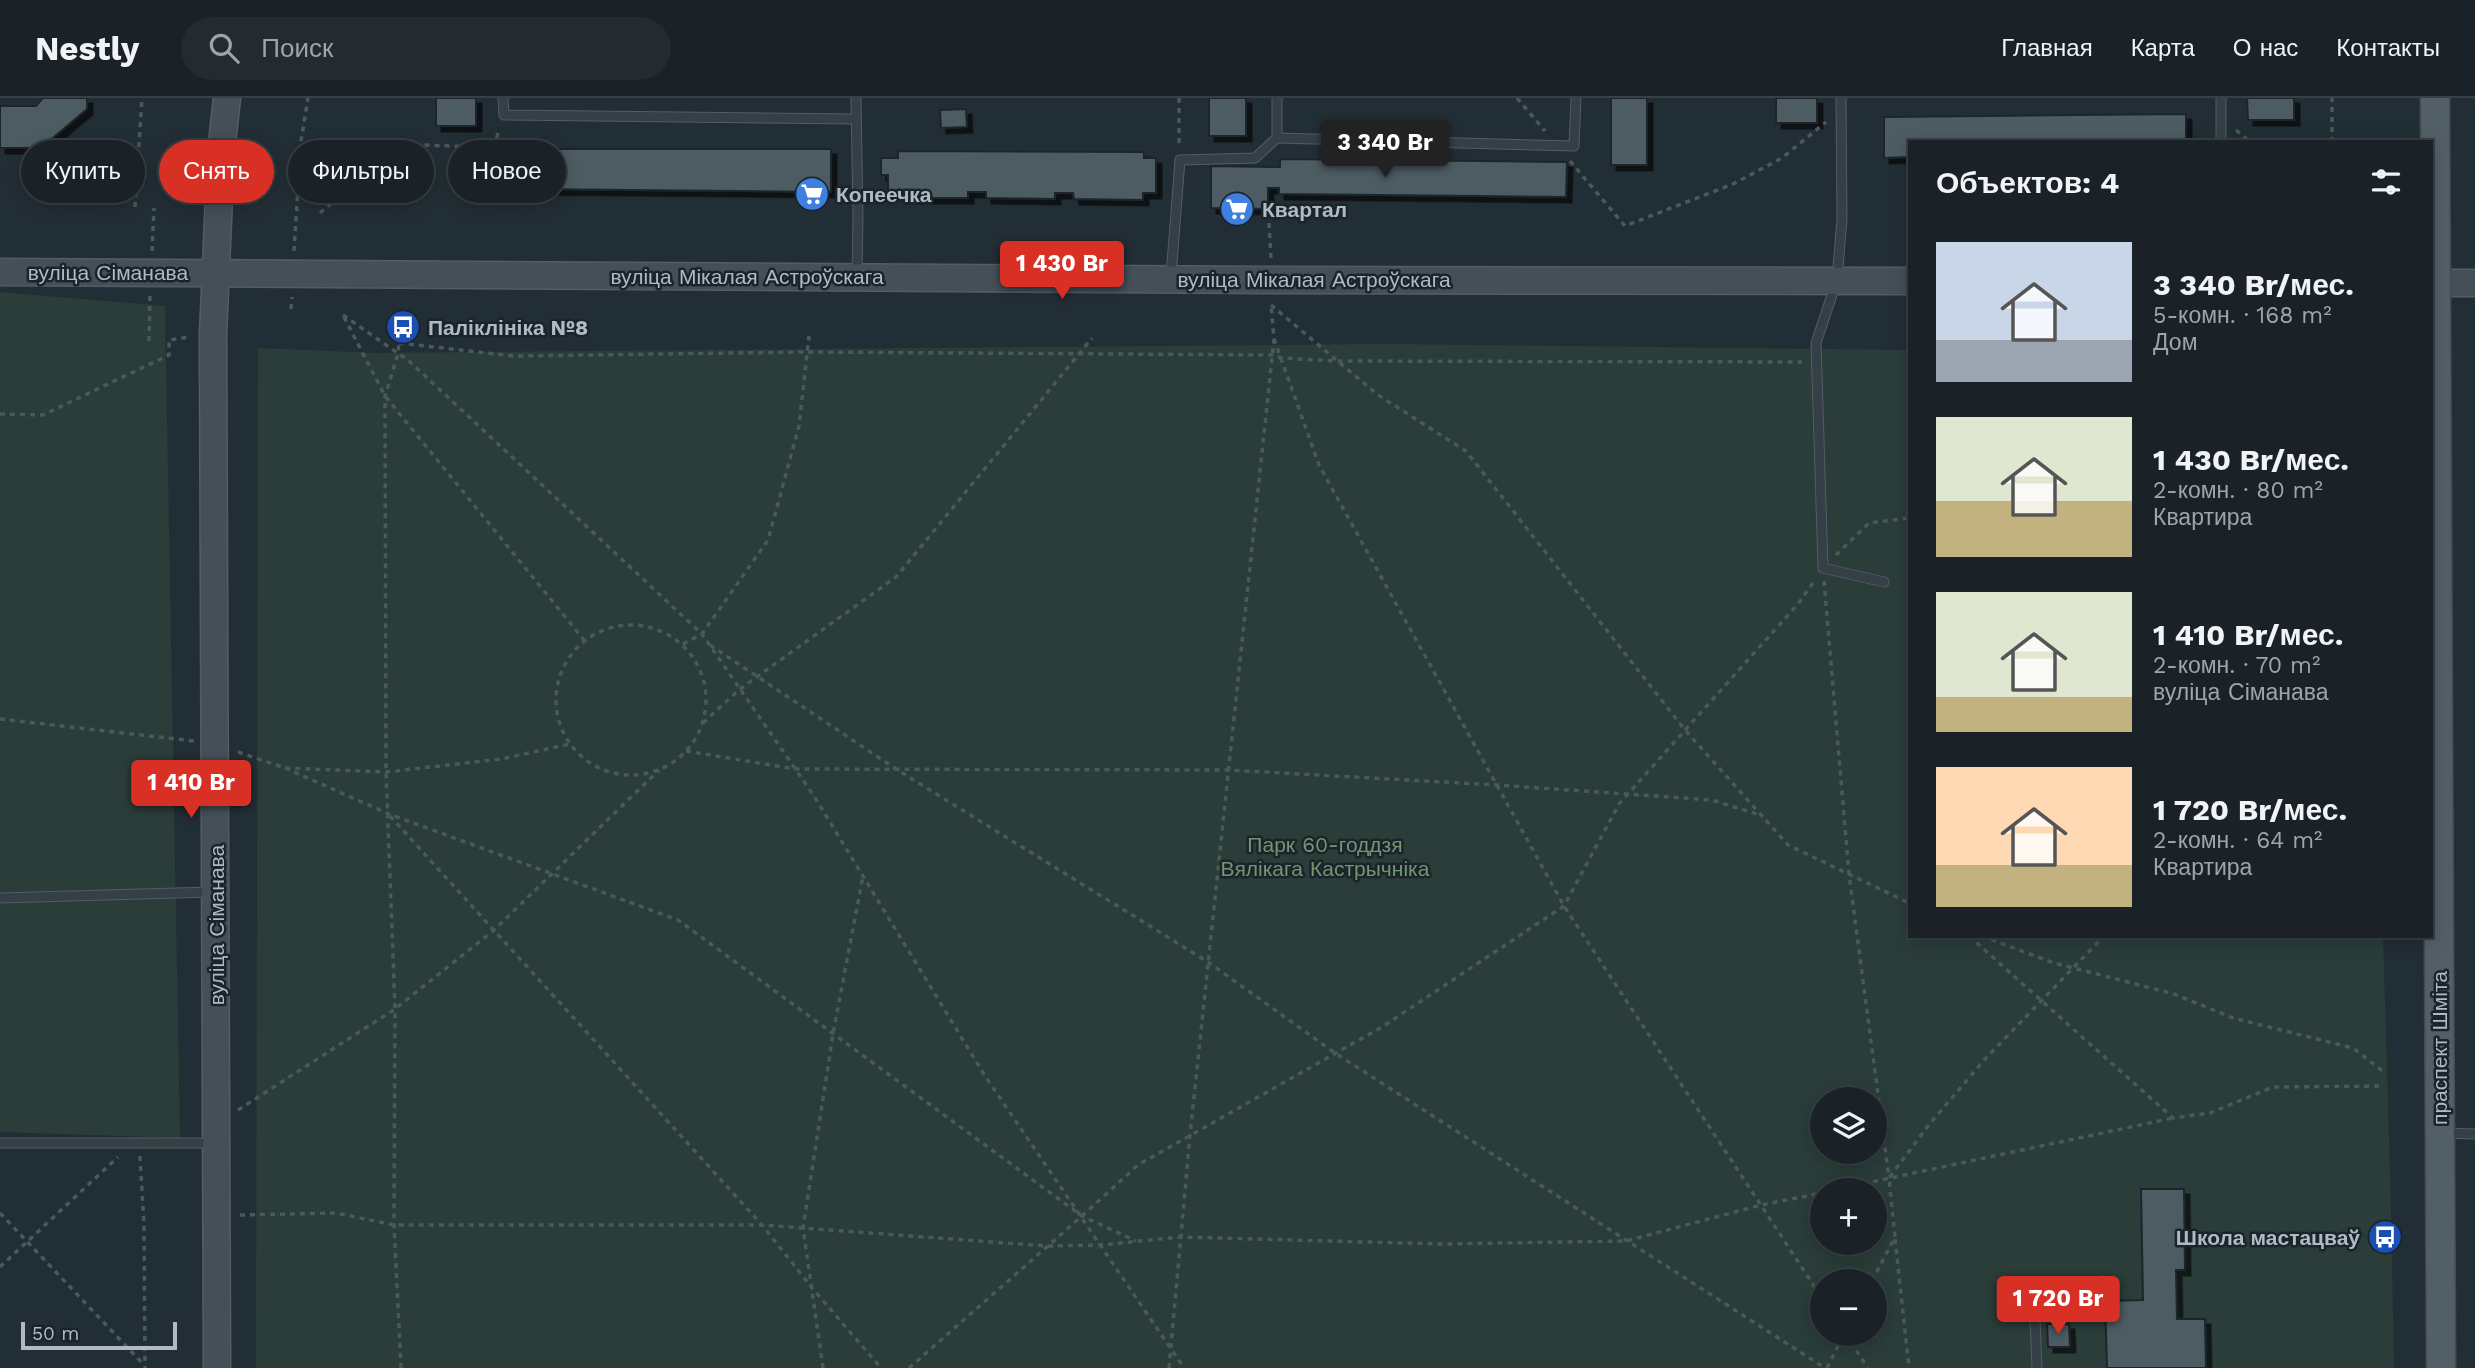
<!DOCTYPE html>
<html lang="ru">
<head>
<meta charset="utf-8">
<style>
  body { margin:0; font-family:"Work Sans",sans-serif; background:#232a30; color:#f1f3f6; height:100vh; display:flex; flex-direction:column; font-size:26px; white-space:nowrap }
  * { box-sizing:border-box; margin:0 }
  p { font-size:23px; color:#9fa4a8 }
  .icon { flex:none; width:38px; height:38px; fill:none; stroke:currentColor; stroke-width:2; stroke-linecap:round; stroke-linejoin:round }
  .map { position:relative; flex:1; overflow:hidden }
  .side { position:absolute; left:1908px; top:42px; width:525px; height:798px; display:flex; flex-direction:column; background:#1a2228; border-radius:0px; box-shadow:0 4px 18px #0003,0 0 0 2px #383f45 }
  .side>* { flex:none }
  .banner { position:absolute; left:21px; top:42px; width:665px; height:63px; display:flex; gap:14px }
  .fabs { position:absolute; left:1810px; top:989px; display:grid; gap:14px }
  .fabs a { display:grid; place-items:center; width:77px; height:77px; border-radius:50%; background:#1a2228; box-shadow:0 4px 18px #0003,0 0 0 2px #383f45; font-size:35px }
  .scale { position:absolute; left:21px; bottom:18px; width:156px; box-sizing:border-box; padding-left:7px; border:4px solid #b0bac2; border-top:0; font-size:19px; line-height:24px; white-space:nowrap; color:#b0bac2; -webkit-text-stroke:5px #1b242a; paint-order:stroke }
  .price { position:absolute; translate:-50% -60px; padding:0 16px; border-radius:7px; background:#d93025; color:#fff; font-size:23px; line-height:46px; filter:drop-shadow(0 2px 4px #0008) }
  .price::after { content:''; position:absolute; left:50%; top:42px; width:21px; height:16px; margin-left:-10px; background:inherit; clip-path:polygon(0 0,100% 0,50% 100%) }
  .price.active { background:#222; color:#fff }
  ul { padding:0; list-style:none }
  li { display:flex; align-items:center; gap:21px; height:175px; padding:0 28px }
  li span { display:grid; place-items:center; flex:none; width:196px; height:140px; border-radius:0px; color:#555 }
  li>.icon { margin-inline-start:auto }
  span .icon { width:84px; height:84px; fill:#fffc; stroke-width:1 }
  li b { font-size:30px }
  h2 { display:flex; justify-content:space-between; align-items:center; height:84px; padding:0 28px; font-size:30px }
  .pill { padding:0 24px; border-radius:32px; background:#1a2228; box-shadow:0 4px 18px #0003,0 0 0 2px #383f45; font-size:24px; line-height:63px }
  .pill.active { background:#d93025; color:#fff }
  header { display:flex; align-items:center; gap:42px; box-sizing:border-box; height:98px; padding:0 35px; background:#1a2228; border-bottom:2px solid #383f45 }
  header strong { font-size:33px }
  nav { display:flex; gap:38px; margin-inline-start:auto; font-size:24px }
  .search { width:490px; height:63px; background:#232a30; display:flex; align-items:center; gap:18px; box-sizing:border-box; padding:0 24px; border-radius:38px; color:#9fa4a8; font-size:26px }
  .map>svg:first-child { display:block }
</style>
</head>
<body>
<header>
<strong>Nestly</strong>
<div class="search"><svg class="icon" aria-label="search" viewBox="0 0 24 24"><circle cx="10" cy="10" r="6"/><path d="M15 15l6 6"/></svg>Поиск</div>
<nav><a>Главная</a><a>Карта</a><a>О нас</a><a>Контакты</a></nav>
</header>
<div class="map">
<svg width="2475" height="1270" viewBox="0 0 2475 1270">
  <defs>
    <filter id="shadow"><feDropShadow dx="5.5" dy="5.5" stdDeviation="0" flood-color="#0009"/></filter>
  </defs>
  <rect width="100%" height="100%" fill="#222e35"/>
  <g fill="#2a3d39" fill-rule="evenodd">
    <polygon points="0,194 165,208 180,1040 0,1034"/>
    <path d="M 1387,246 L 1909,252 L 1909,838 L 2383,838 L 2391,1109 L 2394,1270 L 256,1270 L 258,250 L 375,255 ZM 1822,1001 L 1874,1001 L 1874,1054 L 1822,1054 ZM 1822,1092 L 1874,1092 L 1874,1144 L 1822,1144 ZM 1822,1183 L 1874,1183 L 1874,1236 L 1822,1236 Z"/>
  </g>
  <g fill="#4d5b64" stroke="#1d262c" stroke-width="2" filter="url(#shadow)">
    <polygon points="43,0 87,0 87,11 41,50 0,50 0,8 36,8"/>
    <rect x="436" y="0" width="40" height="28"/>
    <rect x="1209" y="0" width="37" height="38"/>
    <rect x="1611" y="0" width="36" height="67"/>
    <rect x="1776" y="0" width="41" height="25"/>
    <polygon points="2247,0 2294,0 2294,22 2248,22"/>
    <polygon points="966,11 967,29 941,30 940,12"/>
    <polygon points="2186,16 2186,44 1909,44 1909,59 1884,60 1884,19"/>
    <polygon points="526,51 831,51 831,94 525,91"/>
    <polygon points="898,53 1144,54 1144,60 1156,60 1156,95 1143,95 1143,102 1074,101 1073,95 1055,95 1055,101 986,100 986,94 968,94 968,100 900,100 900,93 888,93 888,77 881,77 881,60 898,60"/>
    <polygon points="1280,61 1567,64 1566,99 1279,96 1279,90 1268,90 1268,111 1211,110 1211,68 1280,69"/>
    <polygon points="476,73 504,73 505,90 501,94 480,95 476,91"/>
    <polygon points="2141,1091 2184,1091 2185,1172 2176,1172 2177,1221 2205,1221 2206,1270 2107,1270 2105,1203 2143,1202"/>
    <polygon points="2047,1226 2069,1226 2070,1249 2048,1249"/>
  </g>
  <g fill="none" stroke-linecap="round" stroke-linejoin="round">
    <g stroke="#535d64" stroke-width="11">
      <g id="lane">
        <polyline points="503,0 504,17 855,21"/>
        <polyline points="856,0 858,119 857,177"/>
        <polyline points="1277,0 1277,40 1574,48 1576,0"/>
        <polyline points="1841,0 1842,121 1837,182 1816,245 1823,470 1884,484"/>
        <polyline points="2221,0 2221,44"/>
        <polyline points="1171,178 1180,62 1255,60 1277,40"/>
        <polyline points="0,800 212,794"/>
        <polyline points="2442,1035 2475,1036"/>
        <polyline points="0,1045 215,1045"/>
        <polyline points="2037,1270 2035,1222 2054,1191 2102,1183"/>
      </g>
    </g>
    <g stroke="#535d64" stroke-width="29">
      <g id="secondary">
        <polyline points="0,174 1272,182 1909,183"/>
        <polyline points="2431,185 2475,185"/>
        <polyline points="217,1270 213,237 221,54 227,0"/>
      </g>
    </g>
    <g stroke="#424b52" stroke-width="31">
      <polyline id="primary" points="2435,0 2441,1270"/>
    </g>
    <g stroke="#485a59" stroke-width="3.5" stroke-dasharray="5 5" stroke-linecap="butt">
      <polyline points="1179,0 1179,49"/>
      <polyline points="1517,0 1545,33"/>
      <polyline points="2236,32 2250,44"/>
      <polyline points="2332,44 2332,0"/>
      <polyline points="1570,63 1625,128 1733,86 1782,60 1826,24"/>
      <polyline points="135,109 142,0"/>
      <polyline points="320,115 401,46 494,50 499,31"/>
      <polyline points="1269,125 1271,161"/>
      <polyline points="152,153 154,110"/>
      <polyline points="294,153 301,43 308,0"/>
      <polyline points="1271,207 1378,297 1466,353 1685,632 1788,747 1909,805"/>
      <polyline points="291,211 292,199"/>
      <polyline points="343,217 409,263 702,536 768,442 799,328 809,238"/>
      <polyline points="344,219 385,298 584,542"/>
      <polyline points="1274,241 1319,367 1564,808 1822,1200"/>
      <polyline points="149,243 150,196"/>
      <polyline points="399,245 513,258 807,254 1272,257 1281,260 1338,263 1802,264"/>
      <polyline points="0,316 43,317 169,257 169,242 190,239"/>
      <polyline points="1836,457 1869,425 1909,420"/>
      <polyline points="1824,483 1849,776 1889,1080"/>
      <circle cx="631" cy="602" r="75"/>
      <polyline points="683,546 702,536 814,698 985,978 1184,1270"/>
      <polyline points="710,547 896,671 1208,864 1335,955 1825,1270"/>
      <polyline points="0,621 194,643"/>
      <polyline points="703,625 740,591 896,479 1092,240"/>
      <polyline points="686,653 795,671 1228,672 1497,687 1712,702 1763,718"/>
      <polyline points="238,654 285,670 386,674 501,661 570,646"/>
      <polyline points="285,670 389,716 678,822 1082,1118 1136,1143"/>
      <polyline points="390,718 762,1127 813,1191 881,1270"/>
      <polyline points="1969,838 2173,1020 2210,1015 2273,989 2384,988"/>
      <polyline points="1982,838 2054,865 2174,896 2233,920 2353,950 2384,974"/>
      <polyline points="238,1012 395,911 493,833 659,672"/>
      <polyline points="140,1058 144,1127 145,1270"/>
      <polyline points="1834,1092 2173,1020"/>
      <polyline points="0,1115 144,1267"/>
      <polyline points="240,1117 336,1115 394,1127 762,1127 1047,1148 1102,1147 1180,1139 1442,1146 1626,1143 1761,1107 1822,1095"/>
      <polyline points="1895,1141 1909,1270"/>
      <polyline points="0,1169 118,1059"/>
      <polyline points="1872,1183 1895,1139 1889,1080 1928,1028 1985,961 2104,838"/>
      <polyline points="1845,1236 1868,1270"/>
      <polyline points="401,1270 394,1127 395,911 386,674 385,298 398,256 401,223"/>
      <polyline points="823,1270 803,1130 833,936 863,778"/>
      <polyline points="909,1270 1082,1118 1138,1067 1382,929 1564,808 1619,706 1798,506 1815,482"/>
      <polyline points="1169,1270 1190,1037 1274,241 1271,207"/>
      <polyline points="1827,1270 1844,1236"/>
    </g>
    <use href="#lane" stroke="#353f46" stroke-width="9"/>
    <use href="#secondary" stroke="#444f58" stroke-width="26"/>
    <use href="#primary" stroke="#535f66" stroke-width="28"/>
  </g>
  <defs>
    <g id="supermarket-disc" transform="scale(1.75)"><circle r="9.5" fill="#3f7fe0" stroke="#1b242a"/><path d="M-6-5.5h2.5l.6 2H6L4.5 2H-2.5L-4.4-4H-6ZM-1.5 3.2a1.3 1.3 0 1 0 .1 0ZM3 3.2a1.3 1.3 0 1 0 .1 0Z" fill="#fff"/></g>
    <g id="bus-disc" transform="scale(1.75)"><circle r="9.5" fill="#1a4fb4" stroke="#1b242a"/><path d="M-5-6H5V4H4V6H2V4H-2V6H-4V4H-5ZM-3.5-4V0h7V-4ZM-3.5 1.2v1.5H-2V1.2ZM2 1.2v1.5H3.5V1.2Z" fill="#fff"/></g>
  </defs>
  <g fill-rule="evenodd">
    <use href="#supermarket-disc" x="812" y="96"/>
    <use href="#supermarket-disc" x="1237" y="111"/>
    <use href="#bus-disc" x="403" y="229"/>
    <use href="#bus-disc" x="2385" y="1139"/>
  </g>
  <g text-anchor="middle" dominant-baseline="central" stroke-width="5" stroke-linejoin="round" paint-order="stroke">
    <g font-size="21" font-weight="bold" fill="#b0bac2" stroke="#1b242a" text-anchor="start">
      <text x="836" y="96">Копеечка</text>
      <text x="1262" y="111">Квартал</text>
      <text x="428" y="229">Паліклініка №8</text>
      <text x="2360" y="1139" text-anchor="end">Школа мастацваў</text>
    </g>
    <g font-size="21" fill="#b0bac2" stroke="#1b242a">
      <text x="108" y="174">вуліца Сіманава</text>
      <text x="747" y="178">вуліца Мікалая Астроўскага</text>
      <text x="1314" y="181">вуліца Мікалая Астроўскага</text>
      <text transform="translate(216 827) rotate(-90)">вуліца Сіманава</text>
      <text transform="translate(2439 950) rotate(-90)">праспект Шміта</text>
    </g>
    <g font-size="21" fill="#719672" stroke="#1b242a">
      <text x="1325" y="746">Парк 60-годдзя<tspan x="1325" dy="24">Вялікага Кастрычніка</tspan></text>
    </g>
  </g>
</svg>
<div class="fabs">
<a><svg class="icon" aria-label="layers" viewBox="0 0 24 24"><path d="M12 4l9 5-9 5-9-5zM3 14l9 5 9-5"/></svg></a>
<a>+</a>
<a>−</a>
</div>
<div class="scale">50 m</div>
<b class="price active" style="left:1385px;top:82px">3 340 Br</b>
<b class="price" style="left:1062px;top:203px">1 430 Br</b>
<b class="price" style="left:191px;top:722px">1 410 Br</b>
<b class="price" style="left:2058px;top:1238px">1 720 Br</b>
<div class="banner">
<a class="pill">Купить</a>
<a class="pill active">Снять</a>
<a class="pill">Фильтры</a>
<a class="pill">Новое</a>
</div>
<section class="side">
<h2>Объектов: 4<svg class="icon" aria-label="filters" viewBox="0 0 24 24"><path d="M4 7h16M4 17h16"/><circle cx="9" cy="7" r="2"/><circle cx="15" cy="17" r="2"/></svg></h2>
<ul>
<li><span style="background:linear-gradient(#c9d6e8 70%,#9aa5b1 0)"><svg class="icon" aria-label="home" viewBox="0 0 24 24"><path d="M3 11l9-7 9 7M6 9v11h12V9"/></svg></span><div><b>3 340 Br/мес.</b><p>5-комн. · 168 m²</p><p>Дом</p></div></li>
<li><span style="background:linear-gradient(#dfe7d0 60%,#c2b280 0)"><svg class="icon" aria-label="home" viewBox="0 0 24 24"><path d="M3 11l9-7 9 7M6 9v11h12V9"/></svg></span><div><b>1 430 Br/мес.</b><p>2-комн. · 80 m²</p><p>Квартира</p></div></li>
<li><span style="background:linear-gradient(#dfe7d0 75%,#c2b280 0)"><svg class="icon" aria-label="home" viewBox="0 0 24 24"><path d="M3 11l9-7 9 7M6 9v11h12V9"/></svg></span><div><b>1 410 Br/мес.</b><p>2-комн. · 70 m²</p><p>вуліца Сіманава</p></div></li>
<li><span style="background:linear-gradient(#ffd9b3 70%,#c2b280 0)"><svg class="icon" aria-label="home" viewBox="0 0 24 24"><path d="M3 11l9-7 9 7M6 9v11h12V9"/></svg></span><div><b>1 720 Br/мес.</b><p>2-комн. · 64 m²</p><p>Квартира</p></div></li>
</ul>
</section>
</div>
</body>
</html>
